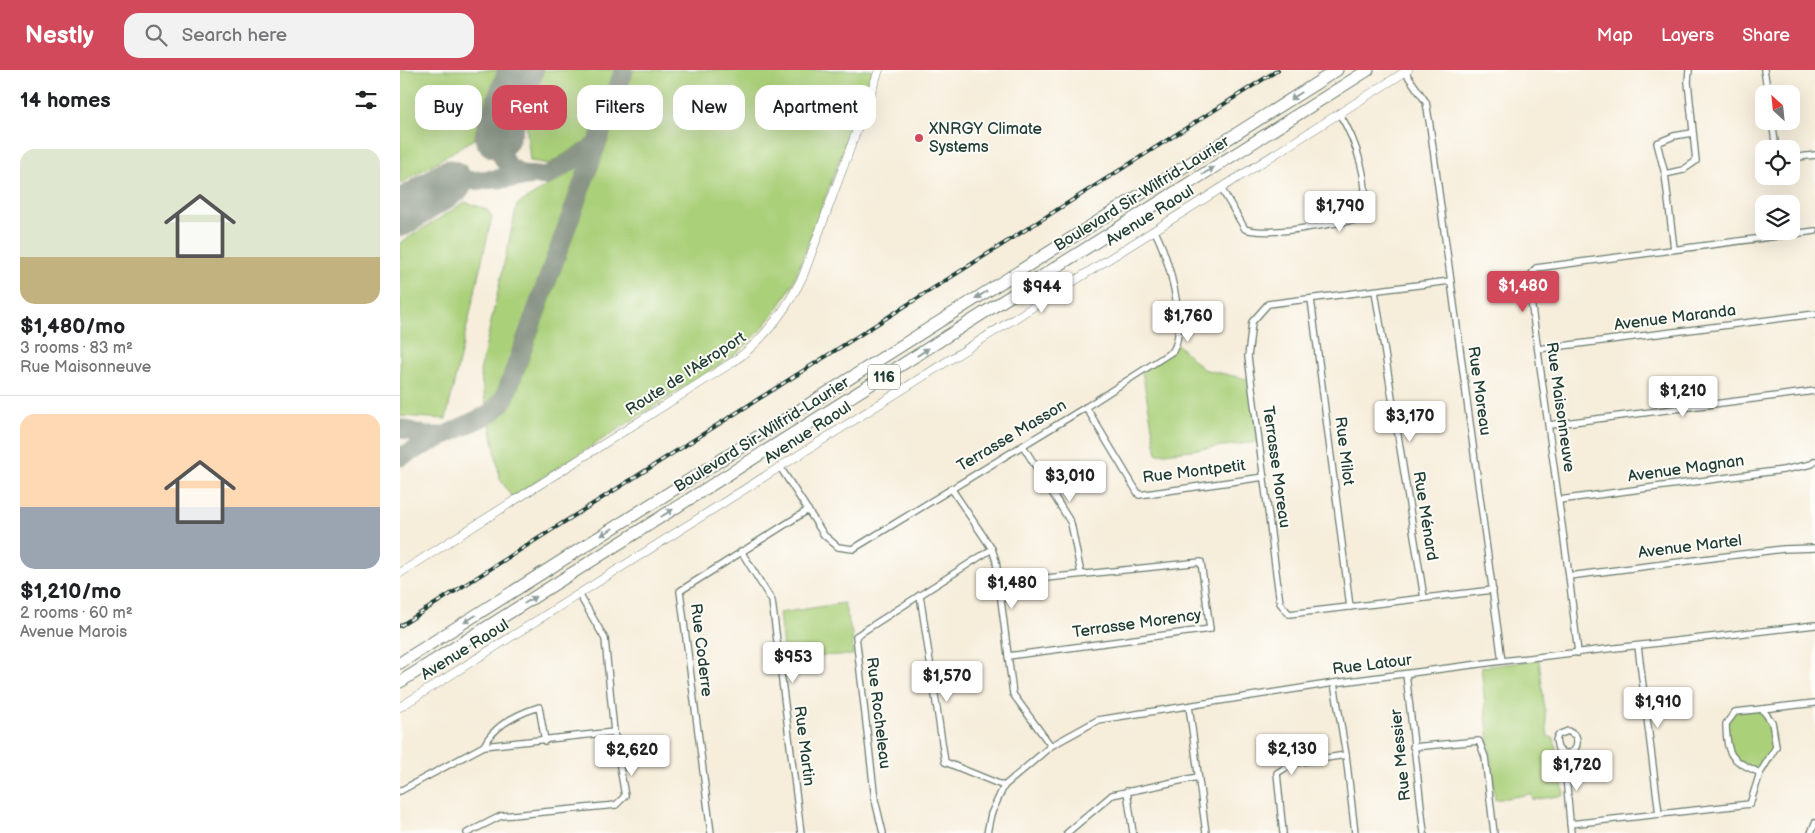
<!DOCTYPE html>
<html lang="en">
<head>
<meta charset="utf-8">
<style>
  body { margin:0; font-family:"Balsamiq Sans",sans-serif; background:#f2f2f2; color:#202124; height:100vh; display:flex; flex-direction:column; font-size:19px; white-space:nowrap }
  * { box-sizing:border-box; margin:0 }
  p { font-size:16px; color:#757577 }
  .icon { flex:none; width:28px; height:28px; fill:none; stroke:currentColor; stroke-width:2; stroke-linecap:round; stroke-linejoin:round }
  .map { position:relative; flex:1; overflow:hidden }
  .side { display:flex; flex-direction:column; background:#fff; width:400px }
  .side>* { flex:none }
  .banner { position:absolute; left:15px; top:15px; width:475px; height:45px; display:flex; gap:10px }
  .needle { width:32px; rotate:333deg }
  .tools { position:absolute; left:1355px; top:15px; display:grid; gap:10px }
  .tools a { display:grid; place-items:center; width:45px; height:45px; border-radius:10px; background:#fff; box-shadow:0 5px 20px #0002; font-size:25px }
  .price { position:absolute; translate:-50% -42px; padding:0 11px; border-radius:5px; background:#fff; color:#222; font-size:16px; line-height:32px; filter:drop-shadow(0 1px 2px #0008) }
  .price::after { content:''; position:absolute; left:50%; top:30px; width:15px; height:11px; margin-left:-8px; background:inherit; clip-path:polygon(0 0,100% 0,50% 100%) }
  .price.selected { background:#d1495b; color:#fff }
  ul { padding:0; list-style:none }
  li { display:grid; align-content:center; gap:10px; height:265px; padding:0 20px }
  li+li { border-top:1px solid #e0e0e0 }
  li span { display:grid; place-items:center; height:155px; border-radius:15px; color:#555 }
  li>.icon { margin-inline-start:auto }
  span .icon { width:90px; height:90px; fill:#fffc; stroke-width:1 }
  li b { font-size:21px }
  h2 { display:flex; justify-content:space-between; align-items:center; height:60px; padding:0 20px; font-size:21px }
  .tag { padding:0 18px; border-radius:15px; background:#fff; box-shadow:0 5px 20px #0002; font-size:18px; line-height:45px }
  .tag.selected { background:#d1495b; color:#fff }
  header { display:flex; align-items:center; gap:30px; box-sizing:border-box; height:70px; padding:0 25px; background:#d1495b; color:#fff }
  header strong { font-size:24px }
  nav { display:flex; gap:28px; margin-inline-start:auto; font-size:18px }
  .search { width:350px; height:45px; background:#f2f2f2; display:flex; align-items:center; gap:12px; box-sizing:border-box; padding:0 18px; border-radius:15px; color:#757577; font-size:19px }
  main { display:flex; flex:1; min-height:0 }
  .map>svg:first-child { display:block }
</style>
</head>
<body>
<header>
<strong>Nestly</strong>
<div class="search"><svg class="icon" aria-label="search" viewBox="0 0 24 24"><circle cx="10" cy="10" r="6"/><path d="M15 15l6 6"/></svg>Search here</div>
<nav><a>Map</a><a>Layers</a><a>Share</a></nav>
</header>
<main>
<section class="side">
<h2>14 homes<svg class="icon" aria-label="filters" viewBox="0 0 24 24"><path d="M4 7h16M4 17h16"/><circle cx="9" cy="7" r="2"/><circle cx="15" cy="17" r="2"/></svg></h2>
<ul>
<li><span style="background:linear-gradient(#dfe7d0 70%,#c2b280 0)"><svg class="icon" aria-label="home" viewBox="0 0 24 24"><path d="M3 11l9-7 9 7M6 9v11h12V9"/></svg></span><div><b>$1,480/mo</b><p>3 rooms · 83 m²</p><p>Rue Maisonneuve</p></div></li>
<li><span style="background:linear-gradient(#ffd9b3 60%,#9aa5b1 0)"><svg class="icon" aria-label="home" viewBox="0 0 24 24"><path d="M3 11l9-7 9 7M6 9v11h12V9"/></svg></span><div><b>$1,210/mo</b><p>2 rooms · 60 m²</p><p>Avenue Marois</p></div></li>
</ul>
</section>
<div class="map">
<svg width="1415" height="763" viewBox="0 0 1415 763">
  <rect width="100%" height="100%" fill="#fdfcf7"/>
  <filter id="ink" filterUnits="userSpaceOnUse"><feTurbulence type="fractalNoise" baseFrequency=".02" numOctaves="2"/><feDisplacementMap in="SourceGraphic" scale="10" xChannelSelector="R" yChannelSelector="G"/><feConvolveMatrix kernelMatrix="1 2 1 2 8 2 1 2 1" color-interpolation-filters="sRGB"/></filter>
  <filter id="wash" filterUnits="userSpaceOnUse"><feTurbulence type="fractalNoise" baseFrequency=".0096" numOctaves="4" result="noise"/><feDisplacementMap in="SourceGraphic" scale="20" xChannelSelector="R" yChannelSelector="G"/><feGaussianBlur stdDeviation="1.12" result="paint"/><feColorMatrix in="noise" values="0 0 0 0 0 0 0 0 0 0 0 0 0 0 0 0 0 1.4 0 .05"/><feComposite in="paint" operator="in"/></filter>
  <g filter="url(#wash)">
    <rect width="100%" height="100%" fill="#f6edda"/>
    <g fill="#abd07a" stroke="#658657">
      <polygon points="0,0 103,0 79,66 0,114"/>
      <polygon points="140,0 215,0 190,68 149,94 130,91 125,43"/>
      <path d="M 233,0 L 473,0 L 394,211 C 376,244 364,259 336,284 L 112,427 L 100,409 L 90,353 L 104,344 L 113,332 Z"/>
      <polygon points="181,94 102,316 86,335 80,302 117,135"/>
      <polygon points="65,132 86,139 92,146 46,349 0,346 0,173"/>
      <polygon points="777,274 803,299 851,310 858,372 757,384 742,301"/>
      <polygon points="444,533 452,564 453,585 384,586 379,543"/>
      <polygon points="1139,590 1148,667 1154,668 1164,725 1133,730 1131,724 1095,730 1081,597"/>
      <polygon points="1362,639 1372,652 1376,677 1360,703 1334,690 1326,654 1335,642"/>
    </g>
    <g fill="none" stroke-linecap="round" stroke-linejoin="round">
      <g stroke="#8a9587" stroke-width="19">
        <polyline points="98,79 107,95 121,104 148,106 192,78 198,71"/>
        <polyline points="50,112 128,107"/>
        <polyline points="0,358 26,366 40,366"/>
        <polyline points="0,387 93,342 103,331 224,0"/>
      </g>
      <g stroke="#8a9587" stroke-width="45">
        <polyline points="97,66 121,0"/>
        <polyline points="0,144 50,112"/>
      </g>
    </g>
  </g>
  <g filter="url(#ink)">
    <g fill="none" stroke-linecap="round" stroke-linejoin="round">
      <g stroke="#6a7b6e" stroke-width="8">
        <g id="minor">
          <polyline points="1364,0 1368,24"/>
          <polyline points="1005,2 1026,32 1030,56 1102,591"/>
          <polyline points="1372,51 1376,79"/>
          <polyline points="1391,88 1415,85"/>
          <polyline points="1265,104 1257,73 1274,66 1292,63"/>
          <path d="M 821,118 L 845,159 C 870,167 927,154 955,150 L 962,147 C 972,116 956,70 939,43"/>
          <polyline points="1274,179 1265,104 1283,100 1296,91 1288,12 1289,0"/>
          <polyline points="1050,211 868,234 852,252 848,287 880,533 889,544 1093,520"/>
          <polyline points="975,221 1024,528"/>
          <polyline points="911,229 950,537"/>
          <polyline points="1138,279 1415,244"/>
          <polyline points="686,337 739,425 864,407"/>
          <polyline points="1149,355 1415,321"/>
          <polyline points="623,376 671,453 681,504"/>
          <path d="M 380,397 L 424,465 L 438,477 L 453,479 L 686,337 L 773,281 C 788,257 768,183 754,160"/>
          <polyline points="551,418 592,479 596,491 613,624 651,676"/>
          <polyline points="1159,430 1383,400 1412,394 1415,391"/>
          <polyline points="341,481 372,531 401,763"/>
          <polyline points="1169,506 1383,479 1415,478"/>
          <polyline points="598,513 801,492 810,559 608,586"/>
          <polyline points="520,525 545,692 604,716"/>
          <polyline points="1238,576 1259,744"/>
          <polyline points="1178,583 1169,506 1128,209 1136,198 1415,161"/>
          <polyline points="1006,604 1024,763"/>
          <polyline points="934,613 946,685 955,763"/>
          <polyline points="789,636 806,763"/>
          <polyline points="1362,639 1415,633"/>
          <path d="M 84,676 C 94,655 117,644 139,637 L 145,671"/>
          <polyline points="1013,677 1079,671 1085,687 1094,763"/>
          <path d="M 1164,683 C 1175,684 1179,676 1176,666 L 1168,661 L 1158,665 L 1156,670 L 1158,679 L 1164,683 L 1171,763"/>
          <polyline points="0,721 84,676 214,662"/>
          <polyline points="727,721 733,763"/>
          <path d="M 1170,754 L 1350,734 L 1360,703 L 1376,677 L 1372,652 L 1362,639 L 1335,642 L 1326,654 C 1327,688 1331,689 1360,703"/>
          <polyline points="67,763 101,746 216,735 225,726 214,662 205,569 179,524"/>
          <polyline points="311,763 280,521 408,440"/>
          <polyline points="483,763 475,730 456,566 592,479"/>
          <polyline points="587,763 591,744 604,716 651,676 698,650 934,613 1102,591 1415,555"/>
          <polyline points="667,763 712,725 798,707"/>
          <polyline points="883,763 877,703 894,693 946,685"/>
          <polyline points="1411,763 1415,753"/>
        </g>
      </g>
      <g stroke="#6a7b6e" stroke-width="9">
        <g id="tertiary">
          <path d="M 0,503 L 333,292 C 365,269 386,241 403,206 L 479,0"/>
          <polyline points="0,637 1008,0"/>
        </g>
      </g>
      <g stroke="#6a7b6e" stroke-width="13">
        <g id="motorway">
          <polyline points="0,593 937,0"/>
          <polyline points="0,612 968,0"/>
        </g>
      </g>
      <use href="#minor" stroke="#fff" stroke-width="5.5"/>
      <use href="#tertiary" stroke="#fff" stroke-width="8"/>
      <use href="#motorway" stroke="#fff" stroke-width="11"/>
      <g stroke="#1f3d34" stroke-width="4">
        <polyline id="rail" points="0,556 878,0"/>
      </g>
      <use href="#rail" stroke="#fdfcf7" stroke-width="2" stroke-dasharray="5.5" stroke-linecap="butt"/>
    </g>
    <defs><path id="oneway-solid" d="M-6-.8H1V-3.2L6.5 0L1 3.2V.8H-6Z" transform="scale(1.25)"/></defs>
    <g fill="#8f9e9a">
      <use href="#oneway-solid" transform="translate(896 26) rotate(148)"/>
      <use href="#oneway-solid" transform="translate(808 101) rotate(-32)"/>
      <use href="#oneway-solid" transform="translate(581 225) rotate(148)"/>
      <use href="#oneway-solid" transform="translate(523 282) rotate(-33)"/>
      <use href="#oneway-solid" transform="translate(267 443) rotate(-32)"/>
      <use href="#oneway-solid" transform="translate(207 462) rotate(148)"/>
      <use href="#oneway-solid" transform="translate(130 530) rotate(-32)"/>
      <use href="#oneway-solid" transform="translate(70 549) rotate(148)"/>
    </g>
  </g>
  <circle fill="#d1495b" stroke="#fdfcf7" stroke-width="2" cx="519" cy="68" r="5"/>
  <g text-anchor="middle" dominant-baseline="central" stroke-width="4" stroke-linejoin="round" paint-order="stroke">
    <rect fill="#fdfcf7" stroke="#62766e" stroke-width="1" x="468" y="294.5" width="32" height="25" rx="4"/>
    <g font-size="15" font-weight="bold" fill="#1f3d34">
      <text x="484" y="307">116</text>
    </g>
    <g font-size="16" fill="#1f3d34" stroke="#fdfcf7" text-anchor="start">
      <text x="529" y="59">XNRGY Climate<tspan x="529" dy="18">Systems</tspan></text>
    </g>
    <g font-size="16" fill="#1f3d34" stroke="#fdfcf7">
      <text transform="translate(742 124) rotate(-32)">Boulevard Sir-Wilfrid-Laurier</text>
      <text transform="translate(750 146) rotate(-32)">Avenue Raoul</text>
      <text transform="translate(1275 248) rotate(-7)">Avenue Maranda</text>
      <text transform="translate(286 304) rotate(-33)">Route de l'Aéroport</text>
      <text transform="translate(1079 321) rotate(82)">Rue Moreau</text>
      <text transform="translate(1160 337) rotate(82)">Rue Maisonneuve</text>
      <text transform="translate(408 363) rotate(-33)">Avenue Raoul</text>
      <text transform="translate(362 365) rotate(-32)">Boulevard Sir-Wilfrid-Laurier</text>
      <text transform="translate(612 366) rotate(-31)">Terrasse Masson</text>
      <text transform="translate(944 381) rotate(83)">Rue Milot</text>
      <text transform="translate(876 397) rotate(82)">Terrasse Moreau</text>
      <text transform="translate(1286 399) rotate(-8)">Avenue Magnan</text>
      <text transform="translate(794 402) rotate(-7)">Rue Montpetit</text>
      <text transform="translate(1025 446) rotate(81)">Rue Ménard</text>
      <text transform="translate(1290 477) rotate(-7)">Avenue Martel</text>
      <text transform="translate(737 554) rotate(-8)">Terrasse Morency</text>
      <text transform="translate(65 580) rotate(-32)">Avenue Raoul</text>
      <text transform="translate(301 580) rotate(83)">Rue Coderre</text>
      <text transform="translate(972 595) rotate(-7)">Rue Latour</text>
      <text transform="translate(478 643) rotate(83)">Rue Rocheleau</text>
      <text transform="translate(404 676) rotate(83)">Rue Martin</text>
      <text transform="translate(1001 685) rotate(-96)">Rue Messier</text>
    </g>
  </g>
</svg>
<div class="tools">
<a><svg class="needle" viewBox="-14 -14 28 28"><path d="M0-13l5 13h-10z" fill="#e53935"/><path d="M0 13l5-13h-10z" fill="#757577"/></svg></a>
<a><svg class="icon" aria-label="locate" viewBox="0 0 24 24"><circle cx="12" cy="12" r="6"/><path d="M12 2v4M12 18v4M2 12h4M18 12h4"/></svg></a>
<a><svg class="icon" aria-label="layers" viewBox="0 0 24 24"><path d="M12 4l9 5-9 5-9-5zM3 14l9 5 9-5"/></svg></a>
</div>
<b class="price" style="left:940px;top:163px">$1,790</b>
<b class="price selected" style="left:1123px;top:243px">$1,480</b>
<b class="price" style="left:642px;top:244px">$944</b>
<b class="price" style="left:788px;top:273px">$1,760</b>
<b class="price" style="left:1283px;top:348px">$1,210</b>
<b class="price" style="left:1010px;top:373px">$3,170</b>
<b class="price" style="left:670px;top:433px">$3,010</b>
<b class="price" style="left:612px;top:540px">$1,480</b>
<b class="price" style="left:393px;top:614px">$953</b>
<b class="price" style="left:547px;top:633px">$1,570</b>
<b class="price" style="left:1258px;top:659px">$1,910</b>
<b class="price" style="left:892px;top:706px">$2,130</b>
<b class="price" style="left:232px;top:707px">$2,620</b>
<b class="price" style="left:1177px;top:722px">$1,720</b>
<div class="banner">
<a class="tag">Buy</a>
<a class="tag selected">Rent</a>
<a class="tag">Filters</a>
<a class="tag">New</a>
<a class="tag">Apartment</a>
</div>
</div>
</main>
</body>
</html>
